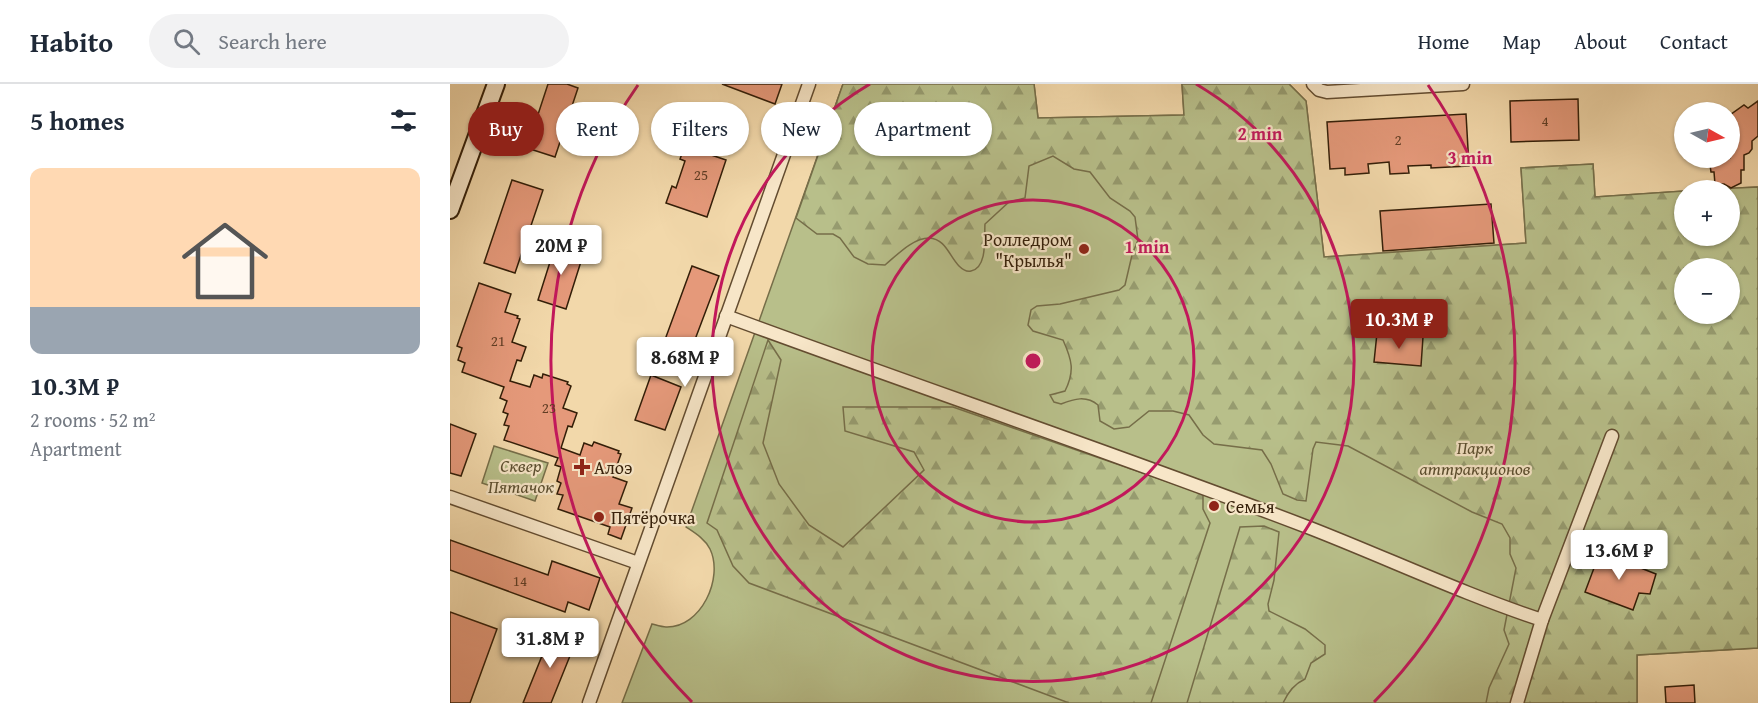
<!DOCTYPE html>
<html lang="en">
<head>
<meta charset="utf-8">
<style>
  body { margin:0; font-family:"Gentium Book Plus",serif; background:#f2f2f3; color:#1f2937; height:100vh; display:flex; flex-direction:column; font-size:22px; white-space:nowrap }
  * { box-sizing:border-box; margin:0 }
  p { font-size:20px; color:#747a83 }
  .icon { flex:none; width:33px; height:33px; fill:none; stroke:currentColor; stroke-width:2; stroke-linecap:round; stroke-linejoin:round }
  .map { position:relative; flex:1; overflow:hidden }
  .sheet { display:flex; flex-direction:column; background:#fff; width:450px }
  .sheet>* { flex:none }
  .hud { position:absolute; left:18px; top:18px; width:570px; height:54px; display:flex; gap:12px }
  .needle { width:39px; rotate:98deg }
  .buttons { position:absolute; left:1224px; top:18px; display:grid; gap:12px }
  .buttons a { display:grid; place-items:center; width:66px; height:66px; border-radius:50%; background:#fff; box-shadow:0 2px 4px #0004; font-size:30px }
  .price { position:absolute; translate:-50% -51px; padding:0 14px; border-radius:6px; background:#fff; color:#222; font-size:20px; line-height:39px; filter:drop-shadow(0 2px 3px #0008) }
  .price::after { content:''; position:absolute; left:50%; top:36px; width:18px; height:14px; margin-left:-9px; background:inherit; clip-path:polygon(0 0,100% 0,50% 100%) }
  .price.active { background:#8f2418; color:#fff }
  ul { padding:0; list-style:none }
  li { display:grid; align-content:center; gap:12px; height:318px; padding:0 30px }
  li+li { border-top:2px solid #e0e1e3 }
  li span { display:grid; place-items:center; height:186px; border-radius:12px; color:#555 }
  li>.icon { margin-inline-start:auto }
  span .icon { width:108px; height:108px; fill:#fffc; stroke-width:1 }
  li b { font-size:26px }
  h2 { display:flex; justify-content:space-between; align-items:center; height:72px; padding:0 30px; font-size:26px }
  .pill { padding:0 21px; border-radius:27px; background:#fff; box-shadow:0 2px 4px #0004; font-size:21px; line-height:54px }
  .pill.active { background:#8f2418; color:#fff }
  header { display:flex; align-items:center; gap:36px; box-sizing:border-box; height:84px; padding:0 30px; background:#fff; border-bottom:2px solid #e0e1e3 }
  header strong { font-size:28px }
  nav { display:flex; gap:33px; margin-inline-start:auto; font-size:21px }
  .search { width:420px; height:54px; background:#f2f2f3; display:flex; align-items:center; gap:15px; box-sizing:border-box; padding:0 21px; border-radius:33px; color:#747a83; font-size:22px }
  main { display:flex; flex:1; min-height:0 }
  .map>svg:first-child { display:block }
</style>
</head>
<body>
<header>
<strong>Habito</strong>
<div class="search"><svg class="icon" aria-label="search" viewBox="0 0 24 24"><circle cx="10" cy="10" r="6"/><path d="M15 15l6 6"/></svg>Search here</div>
<nav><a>Home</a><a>Map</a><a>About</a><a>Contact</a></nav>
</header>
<main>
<section class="sheet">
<h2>5 homes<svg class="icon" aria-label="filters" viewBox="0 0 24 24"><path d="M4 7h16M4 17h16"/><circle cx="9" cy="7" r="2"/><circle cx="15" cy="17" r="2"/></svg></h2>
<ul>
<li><span style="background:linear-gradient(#ffd9b3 75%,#9aa5b1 0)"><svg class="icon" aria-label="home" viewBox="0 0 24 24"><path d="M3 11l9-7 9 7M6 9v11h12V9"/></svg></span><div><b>10.3M ₽</b><p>2 rooms · 52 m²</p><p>Apartment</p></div></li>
</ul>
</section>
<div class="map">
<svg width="1308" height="619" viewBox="0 0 1308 619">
  <defs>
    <pattern id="forest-firs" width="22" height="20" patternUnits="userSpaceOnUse" patternTransform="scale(1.5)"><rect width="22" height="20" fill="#b8bf8a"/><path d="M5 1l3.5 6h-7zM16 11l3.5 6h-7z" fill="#969b6f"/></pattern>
  </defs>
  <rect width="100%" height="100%" fill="#f2d8aa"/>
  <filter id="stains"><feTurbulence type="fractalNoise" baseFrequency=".00333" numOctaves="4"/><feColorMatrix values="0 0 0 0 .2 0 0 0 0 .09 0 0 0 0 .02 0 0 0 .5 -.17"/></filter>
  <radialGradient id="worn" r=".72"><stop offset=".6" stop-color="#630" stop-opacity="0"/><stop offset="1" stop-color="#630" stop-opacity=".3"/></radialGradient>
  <g fill="#b8bf8a" stroke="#766e49" stroke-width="1.5" fill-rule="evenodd">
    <path d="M 393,0 L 584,0 L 588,34 L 734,31 L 732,0 L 839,0 L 856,17 L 874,173 L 1076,159 L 1071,84 L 1143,80 L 1145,113 L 1234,107 L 1234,152 L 1280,152 L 1280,106 L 1245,106 L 1308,103 L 1308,564 L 1187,571 L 1187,619 L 172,619 L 202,540 C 206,541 212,543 216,543 C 251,544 274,494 260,465 C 255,455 245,449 236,443 ZM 1234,184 L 1280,184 L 1280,230 L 1234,230 Z"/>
    <polygon points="44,362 98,379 85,417 32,399"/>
  </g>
  <g fill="url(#forest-firs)" stroke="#766e49" stroke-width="1.5" fill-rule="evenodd">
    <path d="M 393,0 L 584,0 L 588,34 L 734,31 L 732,0 L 839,0 L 856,17 L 874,173 L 1076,159 L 1071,84 L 1143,80 L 1145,113 L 1234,107 L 1234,152 L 1280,152 L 1280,106 L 1245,106 L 1308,103 L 1308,564 L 1187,571 L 1187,619 L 1036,619 L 1039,604 L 1059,560 L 1054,546 L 1066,484 L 1060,470 L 1060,454 L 1052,440 L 1022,428 L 898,362 L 866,358 L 863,365 L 856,417 L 847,416 L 833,410 L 821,380 L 812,366 L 764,360 L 753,351 L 739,331 L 723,327 L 699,327 L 679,343 L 664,345 L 650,337 L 648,321 C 636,311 624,315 611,320 L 604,318 L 600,311 L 615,307 C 625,287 622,276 613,256 L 583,247 L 578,241 L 581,226 L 587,222 L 610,220 L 669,206 L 675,201 L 682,171 L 688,156 L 685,133 L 680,127 L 660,114 L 640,88 L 624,85 L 603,72 L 579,82 L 575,114 L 559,118 L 535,140 C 534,152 538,184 521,187 C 517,188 512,185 509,182 C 499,172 496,155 479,154 C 463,154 447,171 435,181 L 418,180 L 404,173 L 390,154 L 383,150 L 367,150 L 346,134 ZM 1234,184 L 1280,184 L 1280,230 L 1234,230 Z"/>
    <polygon points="318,256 331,276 313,359 329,400 359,441 393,463 474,386 464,368 395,347 393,323 503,323 753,410 753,425 760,439 701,619 619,619 299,499 283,482 267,446 257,439"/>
    <path d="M 814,442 L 829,448 L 824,496 L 818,520 L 819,527 L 855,545 L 875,561 L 875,570 L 861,579 L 855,595 C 844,600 838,608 833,619 L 737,619 L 790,443 Z"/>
  </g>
  <g fill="#e5997a" stroke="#331e08" stroke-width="1.5">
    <polygon points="98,0 117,0 128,4 105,73 77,64"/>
    <polygon points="272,0 332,0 325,20"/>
    <polygon points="1128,15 1129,56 1061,58 1060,17"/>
    <polygon points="1308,17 1308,52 1302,57 1302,65 1299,69 1294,71 1294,86 1291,86 1291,99 1281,104 1274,100 1265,100 1264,88 1261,88 1259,74 1280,74 1280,31 1294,21 1298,24"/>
    <polygon points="1016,30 1019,82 981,84 981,81 958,82 959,89 940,90 939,78 918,80 919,89 895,91 895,84 880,85 877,38"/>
    <polygon points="235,62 276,76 257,133 216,119 222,102 226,104 235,77 230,75"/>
    <polygon points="62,96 93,106 65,189 34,179"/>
    <polygon points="1041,120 1044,159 933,167 930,127"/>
    <polygon points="106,159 134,168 116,225 88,216"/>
    <polygon points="242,182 269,192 235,282 209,272"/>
    <polygon points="29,199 61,210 55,228 68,232 67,234 70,235 62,258 76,263 71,277 67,276 60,297 80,303 84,291 92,294 93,290 118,298 117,300 121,302 113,324 127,329 122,343 118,342 111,364 130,371 134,359 142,362 144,358 169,367 168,369 171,370 163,393 177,398 169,420 182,424 171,455 158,450 160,443 108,425 113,411 107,410 111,399 107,397 111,383 105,381 108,374 54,356 59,342 54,341 58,330 53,328 57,317 50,314 54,303 12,288 15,279 8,276 12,264 7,262"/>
    <polygon points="927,249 973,253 971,282 924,278"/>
    <polygon points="201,291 231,303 215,346 185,336"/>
    <polygon points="0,340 26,350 11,392 0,389"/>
    <polygon points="0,456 98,491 102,477 150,494 139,526 118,518 115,528 0,486"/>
    <polygon points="1150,468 1206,490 1200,510 1189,509 1183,526 1135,508"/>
    <polygon points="0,528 47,545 20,619 0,619"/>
    <polygon points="102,547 126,557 101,619 73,619"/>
    <polygon points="1244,601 1245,619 1216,619 1215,603"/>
  </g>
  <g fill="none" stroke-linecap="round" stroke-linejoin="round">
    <g stroke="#634c30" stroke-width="15">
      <g id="street">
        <polyline points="863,0 869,6 877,8 1013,0"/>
        <path d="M 276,232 C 471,304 667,370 860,444 C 937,474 1013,510 1092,536 L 1067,619"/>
        <polyline points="0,413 188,479"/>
        <polyline points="1092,536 1162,352"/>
        <polyline points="139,619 359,0"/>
      </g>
    </g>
    <g stroke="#331e08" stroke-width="20">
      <polyline id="secondary" points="0,126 46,0"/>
    </g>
    <use href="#street" stroke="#f7e6c8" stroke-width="12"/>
    <use href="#secondary" stroke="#f7e6c8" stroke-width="16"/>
  </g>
  <g fill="none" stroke="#c2185b" stroke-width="3">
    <circle cx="583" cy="277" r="161"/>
    <path d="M746 0A321 321 0 1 1 420 0"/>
    <path d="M242 618A482 482 0 0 1 188 1M978 1A482 482 0 0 1 924 618"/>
  </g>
  <g fill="#8f2418" stroke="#f7e6c8" stroke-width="2">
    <circle cx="634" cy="165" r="6"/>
    <path d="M129 374h6v6h6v6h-6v6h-6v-6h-6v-6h6z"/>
    <circle cx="764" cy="422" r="6"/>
    <circle cx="149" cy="433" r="6"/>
  </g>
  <g text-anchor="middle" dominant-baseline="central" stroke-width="4.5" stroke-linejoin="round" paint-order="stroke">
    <g font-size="15" fill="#603d24">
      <text x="1095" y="36">4</text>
      <text x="948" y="55">2</text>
      <text x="251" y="90">25</text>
      <text x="48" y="256">21</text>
      <text x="99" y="323">23</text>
      <text x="70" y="496">14</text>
    </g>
    <g font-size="18" fill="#331e08" stroke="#f7e6c8" text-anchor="start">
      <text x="622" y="155" text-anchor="end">Ролледром<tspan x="622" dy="21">"Крылья"</tspan></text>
      <text x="144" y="383">Алоэ</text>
      <text x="776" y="422">Семья</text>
      <text x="161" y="433">Пятёрочка</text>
    </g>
    <g font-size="18" font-style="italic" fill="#5b4e2f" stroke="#f7e6c8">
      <text x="1025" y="363">Парк<tspan x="1025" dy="21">аттракционов</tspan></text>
      <text x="71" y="381">Сквер<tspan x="71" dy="21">Пятачок</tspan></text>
    </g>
  </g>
  <circle cx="583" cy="277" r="9" fill="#c2185b" stroke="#f7e6c8" stroke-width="3"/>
  <g font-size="18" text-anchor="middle" font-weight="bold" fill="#c2185b" stroke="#f7e6c8" stroke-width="4.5" stroke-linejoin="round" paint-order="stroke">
    <text x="810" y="56">2 min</text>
    <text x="1020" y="80">3 min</text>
    <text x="697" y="169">1 min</text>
  </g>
  <rect width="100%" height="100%" filter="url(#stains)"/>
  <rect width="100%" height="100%" fill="url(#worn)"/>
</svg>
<div class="buttons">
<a><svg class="needle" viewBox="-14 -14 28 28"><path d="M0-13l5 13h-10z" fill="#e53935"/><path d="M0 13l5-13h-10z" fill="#747a83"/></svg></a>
<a>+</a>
<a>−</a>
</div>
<b class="price" style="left:111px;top:192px">20M ₽</b>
<b class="price active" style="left:949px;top:266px">10.3M ₽</b>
<b class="price" style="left:235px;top:304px">8.68M ₽</b>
<b class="price" style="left:1169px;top:497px">13.6M ₽</b>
<b class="price" style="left:100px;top:585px">31.8M ₽</b>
<div class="hud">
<a class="pill active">Buy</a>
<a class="pill">Rent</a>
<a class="pill">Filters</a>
<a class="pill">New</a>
<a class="pill">Apartment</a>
</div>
</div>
</main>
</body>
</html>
